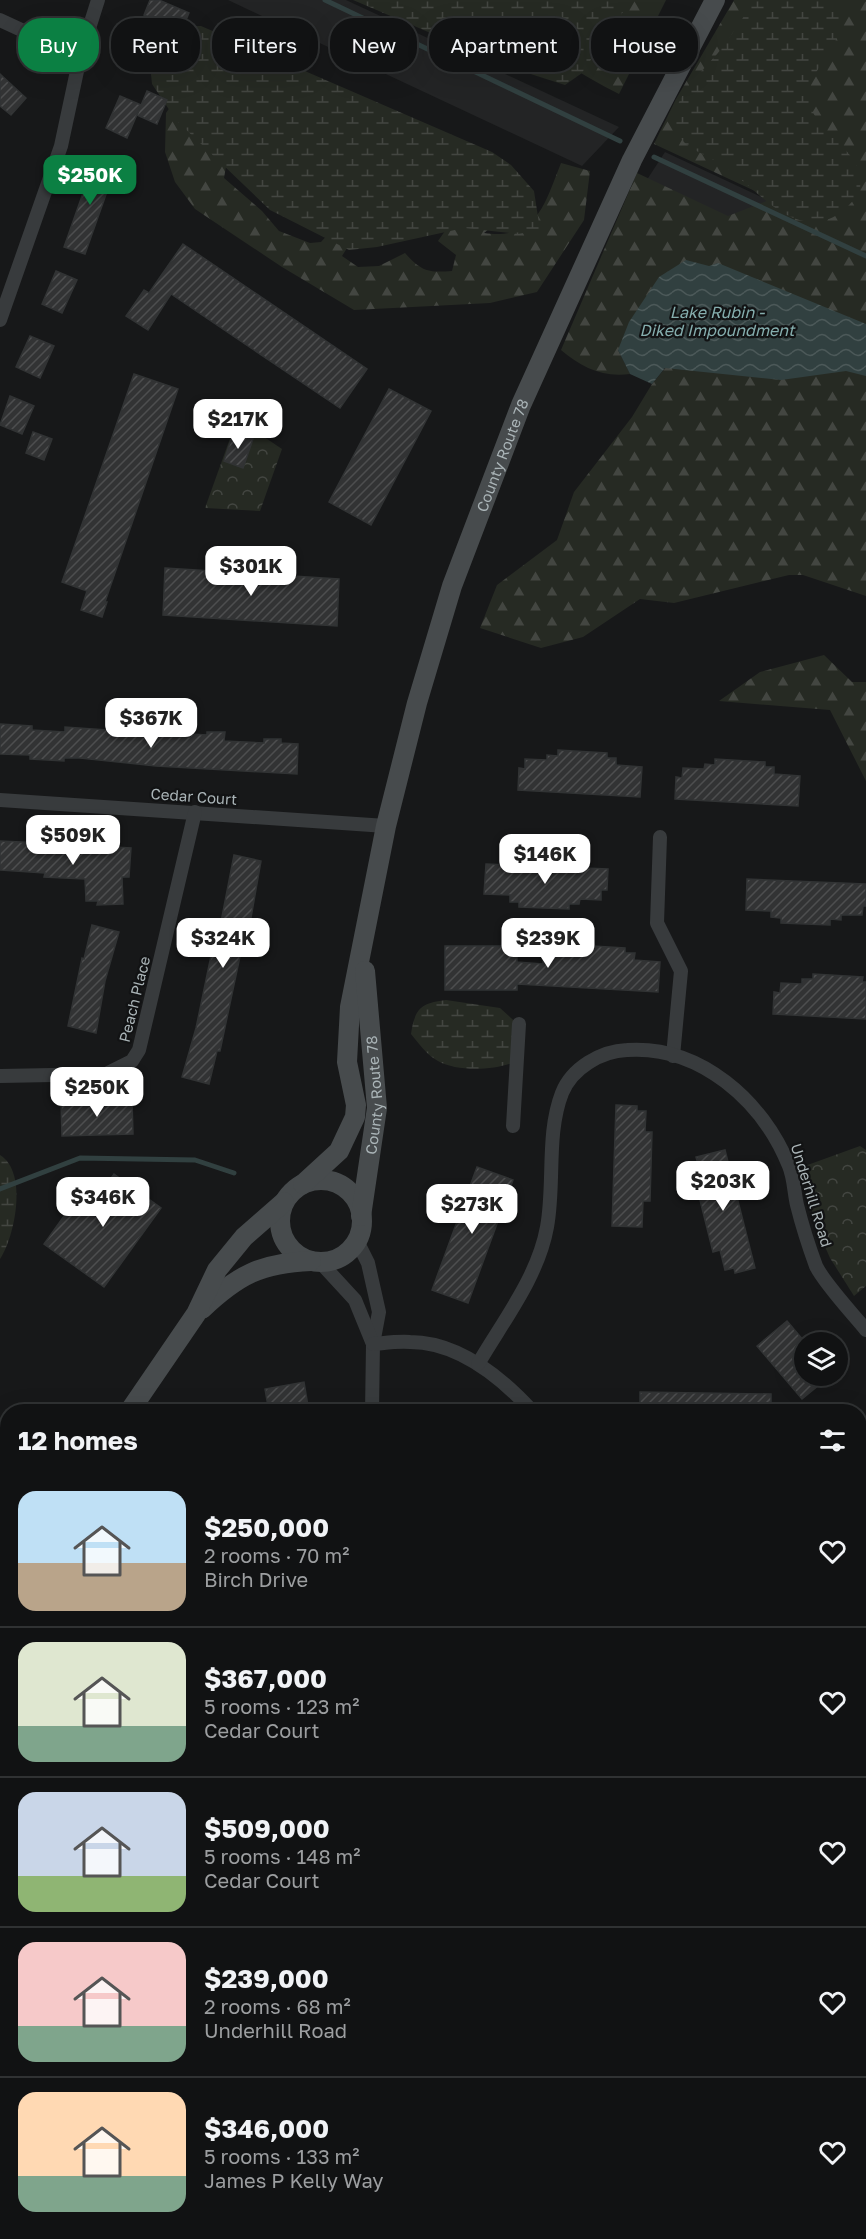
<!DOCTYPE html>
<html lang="en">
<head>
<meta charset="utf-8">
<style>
  body { margin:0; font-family:"Golos Text",sans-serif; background:#1e2021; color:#f1f3f6; height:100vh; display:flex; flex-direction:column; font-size:22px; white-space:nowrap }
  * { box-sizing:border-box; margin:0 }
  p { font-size:20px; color:#9c9ea0 }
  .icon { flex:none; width:33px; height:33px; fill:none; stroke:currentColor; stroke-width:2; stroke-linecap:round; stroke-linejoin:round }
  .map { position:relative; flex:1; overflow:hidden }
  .drawer { position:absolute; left:0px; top:1404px; width:867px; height:836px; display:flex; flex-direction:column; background:#111213; border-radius:24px 24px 0 0; box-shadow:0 6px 24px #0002,0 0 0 2px #303233 }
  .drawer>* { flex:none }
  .banner { position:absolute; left:18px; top:18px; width:831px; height:54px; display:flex; gap:12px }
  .tools { position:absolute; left:794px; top:1332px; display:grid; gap:12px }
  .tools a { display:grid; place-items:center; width:54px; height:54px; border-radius:50%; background:#111213; box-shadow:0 6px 24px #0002,0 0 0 2px #303233; font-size:30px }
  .price { position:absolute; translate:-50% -51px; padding:0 14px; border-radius:12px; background:#fff; color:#222; font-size:20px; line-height:39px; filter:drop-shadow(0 2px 3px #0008) }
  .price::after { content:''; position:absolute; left:50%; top:36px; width:18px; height:14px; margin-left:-9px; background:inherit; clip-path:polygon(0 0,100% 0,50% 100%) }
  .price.active { background:#0b8043; color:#fff }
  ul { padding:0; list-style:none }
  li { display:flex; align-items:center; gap:18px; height:150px; padding:0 18px }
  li+li { border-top:2px solid #303233 }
  li span { display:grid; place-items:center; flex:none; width:168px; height:120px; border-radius:18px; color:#555 }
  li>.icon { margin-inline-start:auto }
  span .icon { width:72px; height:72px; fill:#fffc; stroke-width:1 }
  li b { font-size:26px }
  h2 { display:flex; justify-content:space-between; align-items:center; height:72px; padding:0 18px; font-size:26px }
  .tag { padding:0 21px; border-radius:24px; background:#111213; box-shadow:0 6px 24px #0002,0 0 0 2px #303233; font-size:21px; line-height:54px }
  .tag.active { background:#0b8043; color:#fff }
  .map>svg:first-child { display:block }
</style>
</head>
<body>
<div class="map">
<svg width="866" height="2239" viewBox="0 0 866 2239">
  <defs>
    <pattern id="forest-firs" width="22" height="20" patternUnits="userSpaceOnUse" patternTransform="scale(1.5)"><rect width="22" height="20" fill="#262a23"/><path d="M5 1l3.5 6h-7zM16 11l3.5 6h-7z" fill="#434641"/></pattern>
    <pattern id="wetland-marsh" width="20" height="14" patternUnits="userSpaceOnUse" patternTransform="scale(1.5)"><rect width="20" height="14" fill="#262a23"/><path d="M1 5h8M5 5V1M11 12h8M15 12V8" fill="none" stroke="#434641"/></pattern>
    <pattern id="park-crowns" width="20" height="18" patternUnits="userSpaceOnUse" patternTransform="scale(1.5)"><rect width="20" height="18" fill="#262a23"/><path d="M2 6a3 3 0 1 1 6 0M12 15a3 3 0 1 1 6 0" fill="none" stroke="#434641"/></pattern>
    <pattern id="water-waves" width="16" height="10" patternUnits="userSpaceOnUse" patternTransform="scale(1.5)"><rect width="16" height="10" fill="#314040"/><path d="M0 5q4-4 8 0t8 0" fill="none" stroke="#4c5959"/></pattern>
    <pattern id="building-hatch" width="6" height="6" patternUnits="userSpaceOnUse" patternTransform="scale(1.5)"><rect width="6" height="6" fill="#323334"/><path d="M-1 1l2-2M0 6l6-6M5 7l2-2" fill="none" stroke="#4d4e4f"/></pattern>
  </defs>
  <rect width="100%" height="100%" fill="#171819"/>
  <g fill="#232425">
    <polygon points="228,0 346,0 619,127 582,166"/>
    <polygon points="665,152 866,246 866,303 637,195"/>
    <polygon points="0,2071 8,2071 8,2232 237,2232 240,2239 0,2239"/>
  </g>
  <g fill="url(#forest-firs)">
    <path d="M 466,0 L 666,0 L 619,94 C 565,67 518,30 466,0 Z"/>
    <path d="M 734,0 L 866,0 L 866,596 L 803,575 L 789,575 L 674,603 L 640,599 L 583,637 L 541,648 L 480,628 L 497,585 L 557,540 L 574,492 L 632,417 L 652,384 L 673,359 L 618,350 L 630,374 C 603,378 581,367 561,350 L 637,173 L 728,216 L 772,199 L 654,144 L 676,99 Z"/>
    <path d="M 177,97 L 227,161 L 224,178 L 262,211 L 279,231 L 310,243 L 321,242 L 343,218 L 354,237 L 342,256 L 358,267 L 379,266 L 405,253 C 421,271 428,273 452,271 L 456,255 L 438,241 L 445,231 L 444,212 L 495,224 L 484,233 C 537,241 545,203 561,163 L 590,171 L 584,220 L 537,292 L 490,303 L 354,310 L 282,267 L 195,209 L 175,182 L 165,152 L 166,113 Z"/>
    <polygon points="824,655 852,682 866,682 866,781 830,710 719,701 760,672"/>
  </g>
  <g fill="url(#wetland-marsh)">
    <polygon points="353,0 631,0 582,73 565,85 515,69"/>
    <path d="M 755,0 L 836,0 C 852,51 808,62 809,97 C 810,133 866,148 860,188 C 857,198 848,207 840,213 C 795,244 757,188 724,166 C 712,157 691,151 682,140 C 675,133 673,125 675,115 C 680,88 705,70 721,49 C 733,33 744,16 755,0 Z"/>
    <polygon points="176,26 201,26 492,152 511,165 534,191 540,230 518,234 464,228 377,247 349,250 270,210 176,120 152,84 149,54 155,33"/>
    <path d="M 446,1000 L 500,1008 L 522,1028 L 512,1063 C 493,1070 457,1072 438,1061 C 427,1055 419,1044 411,1034 C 415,1008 421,1003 446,1000 Z"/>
    <path d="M 0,1155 C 28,1172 15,1236 0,1259 Z"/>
  </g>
  <g fill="url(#park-crowns)">
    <polygon points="237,419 282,449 260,511 205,508"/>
    <polygon points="860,1146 866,1150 866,1286 854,1296 830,1258 815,1224 802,1167"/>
  </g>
  <polygon fill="url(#water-waves)" points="686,260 709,266 718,263 866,324 866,376 846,371 781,380 665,368 652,384 630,374 618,350 629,322 659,277"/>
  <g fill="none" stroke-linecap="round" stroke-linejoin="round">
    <g stroke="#314040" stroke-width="5">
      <polyline points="325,0 620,141"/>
      <polyline points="654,157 866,256"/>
      <polyline points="0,1189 80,1158 195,1160 234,1173"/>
    </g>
  </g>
  <g fill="url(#building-hatch)" stroke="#313334" stroke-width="1.5">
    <polygon points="150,0 159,0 189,13 171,55 146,44 156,20 144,15"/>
    <polygon points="0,74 26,98 11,115 0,106"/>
    <polygon points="147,91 167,100 157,124 137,115"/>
    <polygon points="120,96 141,105 127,138 106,128"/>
    <polygon points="95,159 116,166 85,254 64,247"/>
    <polygon points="183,244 367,369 340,408 171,294 148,330 126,316 144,290 149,293"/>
    <polygon points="56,271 77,280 62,313 42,304"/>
    <polygon points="30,336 54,346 40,378 16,367"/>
    <polygon points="134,374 178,389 105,602 107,602 102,617 81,610 87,591 62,582"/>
    <polygon points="389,389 431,411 371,525 329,502"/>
    <polygon points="10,396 34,406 22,434 0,425"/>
    <polygon points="33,432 52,439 44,460 26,453"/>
    <polygon points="233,433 253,439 243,468 224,461"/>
    <polygon points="165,568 339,579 337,626 163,615"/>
    <polygon points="0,724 32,726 32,730 65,732 65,727 122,731 122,727 140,728 140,731 157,732 157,736 190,737 191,734 207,735 207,732 225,732 224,741 264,743 264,739 281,739 281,743 298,744 297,774 156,766 80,758 64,758 64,761 30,759 30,755 0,754"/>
    <polygon points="558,750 607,753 607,758 616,758 616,765 642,767 640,797 518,790 519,768 525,769 525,759 547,760 547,755 558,756"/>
    <polygon points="715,759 765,762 765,767 774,767 774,774 800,776 798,806 675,799 676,777 682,778 683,768 704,769 705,764 715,765"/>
    <polygon points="0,841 63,844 63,848 79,849 97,850 97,846 131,848 129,877 122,877 123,904 97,905 98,901 86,901 85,879 44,877 45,873 0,870"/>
    <polygon points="234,855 261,861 249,929 246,928 220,1051 217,1051 209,1084 182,1077 196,1028 218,922 221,922"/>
    <polygon points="486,864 608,869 607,890 601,890 601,900 580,899 579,904 569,904 569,909 519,907 519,902 510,902 510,895 484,894"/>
    <polygon points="747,879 866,884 866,906 863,906 862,915 841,915 841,920 830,919 830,925 781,923 781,918 771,917 771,911 746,910"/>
    <polygon points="92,925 119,932 105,981 96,1033 68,1026 82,958 84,959"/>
    <polygon points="576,945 625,948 625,953 635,953 634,960 660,962 658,992 517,984 517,990 445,990 445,946 517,946 517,962 543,964 543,954 565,955 565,950 576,951"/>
    <polygon points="813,974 863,977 862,982 866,982 866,1019 773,1014 774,992 780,993 781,983 802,984 802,979 813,979"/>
    <polygon points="132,1100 133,1134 62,1136 61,1102"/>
    <polygon points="616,1105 637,1106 637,1111 646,1111 645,1132 652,1132 650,1201 643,1201 642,1227 612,1226"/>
    <polygon points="725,1150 755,1268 735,1273 734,1268 725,1270 720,1250 713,1252 696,1184 703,1183 696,1157"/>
    <polygon points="477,1167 513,1180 468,1303 432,1290"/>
    <polygon points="114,1174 161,1208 104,1287 44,1244 89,1181 102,1191"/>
    <polygon points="787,1321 804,1341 804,1376 830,1376 802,1399 757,1346"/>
    <polygon points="304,1382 309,1412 269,1412 265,1389"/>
    <polygon points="640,1392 771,1394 771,1412 640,1412"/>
  </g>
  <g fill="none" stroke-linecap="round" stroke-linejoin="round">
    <g stroke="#383b3d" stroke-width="14">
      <polyline points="0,20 80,57"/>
      <polyline points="0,320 61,146 80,57 98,0"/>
      <polyline points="0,800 386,826"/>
      <polyline points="660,837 657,923 681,971 673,1056"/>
      <polyline points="0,1076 106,1074 132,1061 139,1050 195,812"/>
      <polyline points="513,1126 519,1024"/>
      <polyline points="357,1241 368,1263 379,1312 373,1344 372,1412"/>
      <polyline points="320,1262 355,1300 373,1344"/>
      <path d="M 373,1344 C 385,1343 398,1341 410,1342 C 459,1342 502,1378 533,1412"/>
      <path d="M 478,1364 C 503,1321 538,1277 547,1227 C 555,1184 546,1134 562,1093 C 572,1068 601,1051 627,1050 C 700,1045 763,1101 789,1166 C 794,1178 794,1192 797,1205 C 802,1225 809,1247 816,1266 C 824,1283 853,1314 866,1330"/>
      <polyline points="860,1463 866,1460"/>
      <polyline points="792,2232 794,2239"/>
    </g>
    <g stroke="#474b4d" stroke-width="20">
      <circle cx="321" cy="1221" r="41"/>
      <path id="s1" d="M 303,1184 L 339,1151 L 355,1117 L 356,1105 L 347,1062 L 350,1007 L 386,826 L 417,703 L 452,586 L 521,405 L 632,160 L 715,0"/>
      <path id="s2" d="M 361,1216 L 377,1108 L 365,971"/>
      <path d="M 202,1309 C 238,1275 261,1263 311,1261"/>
      <polyline points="129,1412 196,1314 217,1270 244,1237 284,1202"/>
      <polyline points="0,1604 8,1592"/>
    </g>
    <g stroke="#55595c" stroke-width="21">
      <polyline points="860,2092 866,2091"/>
      <polyline points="421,2239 435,2232"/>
    </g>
  </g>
  <g text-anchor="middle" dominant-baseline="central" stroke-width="4.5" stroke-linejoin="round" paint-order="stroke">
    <g font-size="15" fill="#aab4b7" stroke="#121314">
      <text stroke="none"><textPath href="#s1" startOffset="771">County Route 78</textPath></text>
      <text transform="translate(194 796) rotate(4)">Cedar Court</text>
      <text transform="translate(134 999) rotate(-76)">Peach Place</text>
      <text stroke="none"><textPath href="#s2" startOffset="122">County Route 78</textPath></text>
      <text transform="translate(812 1195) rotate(73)">Underhill Road</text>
    </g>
    <g font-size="16" font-style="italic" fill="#85aeae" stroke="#121314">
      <text x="717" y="312">Lake Rubin -<tspan x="717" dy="18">Diked Impoundment</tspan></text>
    </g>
  </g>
</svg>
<div class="tools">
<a><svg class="icon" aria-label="layers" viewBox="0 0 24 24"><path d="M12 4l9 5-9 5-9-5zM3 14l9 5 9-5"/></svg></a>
</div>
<b class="price active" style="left:90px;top:206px">$250K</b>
<b class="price" style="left:238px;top:450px">$217K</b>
<b class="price" style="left:251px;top:597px">$301K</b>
<b class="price" style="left:151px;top:749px">$367K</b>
<b class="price" style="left:73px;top:866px">$509K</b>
<b class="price" style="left:545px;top:885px">$146K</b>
<b class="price" style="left:223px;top:969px">$324K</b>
<b class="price" style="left:548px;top:969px">$239K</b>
<b class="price" style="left:97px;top:1118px">$250K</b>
<b class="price" style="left:723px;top:1212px">$203K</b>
<b class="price" style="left:103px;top:1228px">$346K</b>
<b class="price" style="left:472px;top:1235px">$273K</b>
<div class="banner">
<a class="tag active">Buy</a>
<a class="tag">Rent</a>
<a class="tag">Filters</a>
<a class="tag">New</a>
<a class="tag">Apartment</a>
<a class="tag">House</a>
</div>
<section class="drawer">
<h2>12 homes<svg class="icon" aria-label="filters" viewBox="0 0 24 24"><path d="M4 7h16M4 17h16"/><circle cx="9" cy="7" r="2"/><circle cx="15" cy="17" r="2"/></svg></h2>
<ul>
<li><span style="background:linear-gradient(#bfe0f5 60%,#b9a48a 0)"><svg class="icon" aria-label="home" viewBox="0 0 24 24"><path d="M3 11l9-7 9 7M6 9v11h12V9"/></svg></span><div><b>$250,000</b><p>2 rooms · 70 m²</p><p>Birch Drive</p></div><svg class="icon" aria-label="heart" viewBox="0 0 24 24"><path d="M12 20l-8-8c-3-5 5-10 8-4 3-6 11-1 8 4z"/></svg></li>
<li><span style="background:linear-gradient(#dfe7d0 70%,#7fa58c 0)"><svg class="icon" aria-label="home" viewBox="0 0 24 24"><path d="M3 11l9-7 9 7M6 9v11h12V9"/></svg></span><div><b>$367,000</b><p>5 rooms · 123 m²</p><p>Cedar Court</p></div><svg class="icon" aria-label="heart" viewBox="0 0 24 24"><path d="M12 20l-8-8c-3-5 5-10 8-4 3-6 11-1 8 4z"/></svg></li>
<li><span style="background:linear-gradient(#c9d6e8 70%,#8fb573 0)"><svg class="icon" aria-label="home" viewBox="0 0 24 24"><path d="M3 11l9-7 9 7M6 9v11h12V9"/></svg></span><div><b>$509,000</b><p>5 rooms · 148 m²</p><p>Cedar Court</p></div><svg class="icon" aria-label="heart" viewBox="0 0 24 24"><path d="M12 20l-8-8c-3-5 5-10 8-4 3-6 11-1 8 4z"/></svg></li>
<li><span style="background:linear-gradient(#f6c9c9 70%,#7fa58c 0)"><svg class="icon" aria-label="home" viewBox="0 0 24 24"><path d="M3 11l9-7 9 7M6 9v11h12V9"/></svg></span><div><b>$239,000</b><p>2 rooms · 68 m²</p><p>Underhill Road</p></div><svg class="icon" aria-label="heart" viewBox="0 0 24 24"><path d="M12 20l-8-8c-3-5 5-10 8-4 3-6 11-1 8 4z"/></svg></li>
<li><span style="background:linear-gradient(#ffd9b3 70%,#7fa58c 0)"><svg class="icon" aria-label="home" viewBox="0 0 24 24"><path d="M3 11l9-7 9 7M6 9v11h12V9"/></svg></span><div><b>$346,000</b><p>5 rooms · 133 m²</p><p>James P Kelly Way</p></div><svg class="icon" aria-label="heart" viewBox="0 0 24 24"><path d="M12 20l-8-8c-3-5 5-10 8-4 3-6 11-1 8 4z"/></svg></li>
</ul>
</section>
</div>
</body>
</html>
